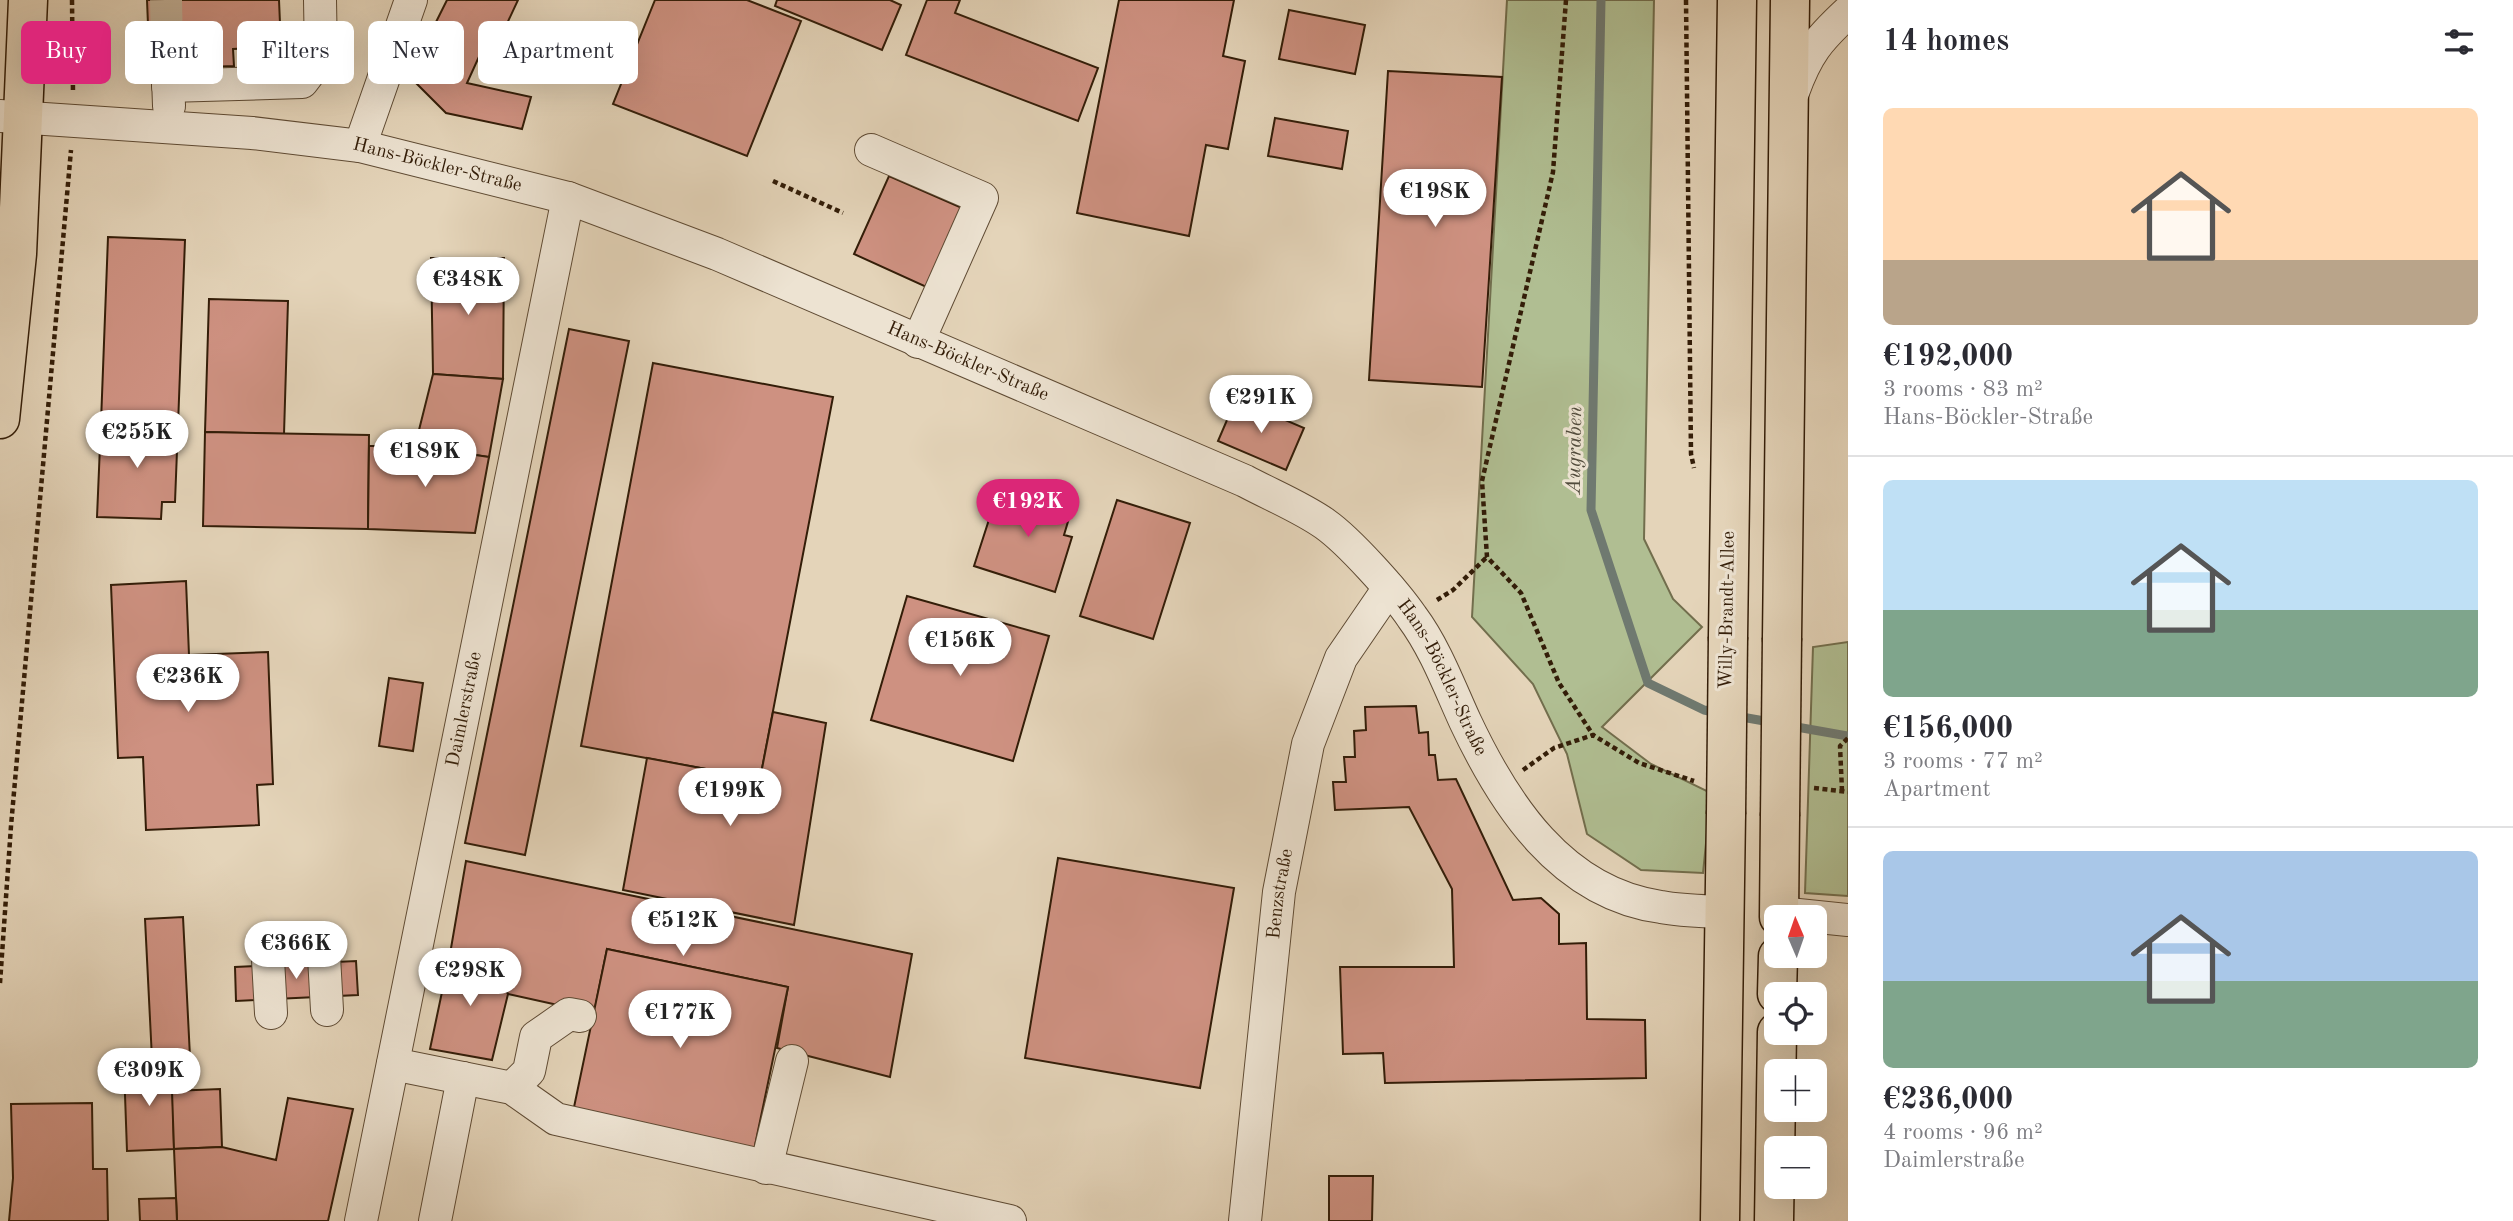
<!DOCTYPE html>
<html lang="en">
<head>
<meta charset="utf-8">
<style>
  body { margin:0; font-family:"Old Standard TT",serif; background:#f7f7f7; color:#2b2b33; height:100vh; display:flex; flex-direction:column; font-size:26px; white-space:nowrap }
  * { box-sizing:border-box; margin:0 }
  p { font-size:23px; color:#7c7c81 }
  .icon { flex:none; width:38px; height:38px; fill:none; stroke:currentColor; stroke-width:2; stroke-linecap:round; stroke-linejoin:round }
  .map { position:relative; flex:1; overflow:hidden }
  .details { display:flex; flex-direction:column; background:#fff; width:665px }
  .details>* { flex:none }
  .banner { position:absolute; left:21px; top:21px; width:665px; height:63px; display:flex; gap:14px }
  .needle { width:46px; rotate:358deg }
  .tools { position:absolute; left:1764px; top:905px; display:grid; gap:14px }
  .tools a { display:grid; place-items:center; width:63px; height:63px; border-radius:10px; background:#fff; box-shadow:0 7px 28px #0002; font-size:35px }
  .price { position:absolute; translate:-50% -60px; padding:0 16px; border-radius:24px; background:#fff; color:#222; font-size:23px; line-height:46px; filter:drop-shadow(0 2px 4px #0008) }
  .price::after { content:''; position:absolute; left:50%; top:42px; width:21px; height:16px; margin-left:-10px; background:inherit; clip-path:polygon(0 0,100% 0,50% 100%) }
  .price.current { background:#db2777; color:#fff }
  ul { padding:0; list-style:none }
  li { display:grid; align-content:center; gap:14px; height:371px; padding:0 35px }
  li+li { border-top:2px solid #e1e1e2 }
  li span { display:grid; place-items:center; height:217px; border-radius:10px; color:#555 }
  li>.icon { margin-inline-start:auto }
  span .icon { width:126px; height:126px; fill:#fffc; stroke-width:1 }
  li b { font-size:30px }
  h2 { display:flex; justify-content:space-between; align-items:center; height:84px; padding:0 35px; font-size:30px }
  .pill { padding:0 24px; border-radius:10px; background:#fff; box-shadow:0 7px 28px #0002; font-size:24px; line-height:63px }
  .pill.current { background:#db2777; color:#fff }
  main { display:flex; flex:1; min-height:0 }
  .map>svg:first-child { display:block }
</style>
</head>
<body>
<main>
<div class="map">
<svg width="1848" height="1221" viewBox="0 0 1848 1221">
  <rect width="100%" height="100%" fill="#e4d4b9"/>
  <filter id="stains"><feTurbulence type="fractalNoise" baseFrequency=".00286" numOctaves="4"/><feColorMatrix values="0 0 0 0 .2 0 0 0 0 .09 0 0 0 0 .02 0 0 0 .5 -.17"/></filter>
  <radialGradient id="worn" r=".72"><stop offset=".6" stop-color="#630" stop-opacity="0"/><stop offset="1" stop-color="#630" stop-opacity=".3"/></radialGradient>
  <g fill="#b0be92" stroke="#726e4d" stroke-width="2">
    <polygon points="1507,0 1654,0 1644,539 1673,599 1702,627 1602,727 1651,764 1711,793 1703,873 1641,870 1587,834 1567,754 1533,684 1472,617"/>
    <polygon points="1848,642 1848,896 1805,893 1813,647"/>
  </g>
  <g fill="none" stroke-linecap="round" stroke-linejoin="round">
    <g stroke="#6f7970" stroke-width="9">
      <polyline points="1601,0 1591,510 1648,683 1704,710 1719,713"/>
      <polyline points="1736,716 1770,722"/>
      <polyline points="1791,726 1848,736"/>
    </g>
  </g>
  <g fill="#ce9181" stroke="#331d08" stroke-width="2">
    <polygon points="147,0 279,0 281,47 233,49 234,66 181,68 180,47 149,49"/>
    <polygon points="447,0 518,0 498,43 487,39 467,83 531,97 522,129 446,113 409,76"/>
    <polygon points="655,0 747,0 801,21 747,156 613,104"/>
    <polygon points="777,0 890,0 901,5 882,50 775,6"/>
    <polygon points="927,0 960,0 955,13 1098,68 1078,121 906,55"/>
    <polygon points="1119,0 1234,0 1223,56 1245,61 1228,149 1206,145 1189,236 1077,213"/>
    <polygon points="1289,10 1365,25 1355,74 1279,59"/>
    <polygon points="1388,71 1502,77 1482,387 1369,380"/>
    <polygon points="1275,118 1348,131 1342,169 1268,156"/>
    <polygon points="889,176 969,211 933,290 854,254"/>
    <polygon points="108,237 185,240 178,425 101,422"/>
    <polygon points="431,258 504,258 503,379 433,374"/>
    <polygon points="209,299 288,301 284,434 205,432"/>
    <polygon points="569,329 629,341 525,855 465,843"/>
    <polygon points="653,363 833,397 760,779 581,746"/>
    <polygon points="433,374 503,379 489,457 415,446"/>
    <polygon points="1236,399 1304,428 1286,470 1218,441"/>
    <polygon points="101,422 178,425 175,502 162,502 161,519 97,517"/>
    <polygon points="205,432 369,435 368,529 203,526"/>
    <polygon points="369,446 415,446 489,457 475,533 368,529"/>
    <polygon points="1035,485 1075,498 1064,535 1072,537 1055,592 974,566 996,498 1028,508"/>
    <polygon points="1117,500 1190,523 1153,639 1080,616"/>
    <polygon points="186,581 189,655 268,652 273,784 257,785 259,825 146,830 143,757 118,758 111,585"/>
    <polygon points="907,596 1049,636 1013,761 871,720"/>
    <polygon points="389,678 423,683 413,751 379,746"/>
    <polygon points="1416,706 1419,733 1428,732 1429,755 1435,755 1438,780 1456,779 1513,900 1541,898 1559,914 1559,944 1586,943 1587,1019 1645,1020 1646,1078 1385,1083 1383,1053 1343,1054 1340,967 1454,967 1452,889 1409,807 1335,810 1333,782 1346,782 1344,757 1355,757 1354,731 1366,730 1365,707"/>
    <polygon points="773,712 826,723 794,925 623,890 647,758 760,779"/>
    <polygon points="1058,858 1234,888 1200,1088 1025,1058"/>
    <polygon points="466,861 912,954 890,1077 777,1048 788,987 607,949 594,1013 508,994 501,983 503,965 450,954"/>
    <polygon points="183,917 190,1057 152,1059 145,919"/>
    <polygon points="607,949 788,987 754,1150 573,1112"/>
    <polygon points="450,954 503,965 501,983 508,994 492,1060 430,1049"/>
    <polygon points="356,961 358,995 236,1001 235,967"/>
    <polygon points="172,1065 174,1149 127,1151 124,1067"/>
    <polygon points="220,1089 222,1147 174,1149 172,1091"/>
    <polygon points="288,1098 353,1109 328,1221 177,1221 174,1149 222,1147 276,1160"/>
    <polygon points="92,1103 93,1169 107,1169 108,1221 9,1221 13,1178 11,1104"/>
    <polygon points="1329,1176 1373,1176 1372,1221 1329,1221"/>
    <polygon points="176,1198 177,1221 140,1221 139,1199"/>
  </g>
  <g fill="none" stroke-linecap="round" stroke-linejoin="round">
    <polyline stroke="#c1af96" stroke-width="32" stroke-dasharray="32 16" stroke-linecap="butt" points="166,0 167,48"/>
    <g stroke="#5f4b34" stroke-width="34">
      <g id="minor">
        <polyline points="167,48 169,106"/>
        <polyline points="168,86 302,82 321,57 320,0"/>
        <path d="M 1793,92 C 1807,53 1818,40 1848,12"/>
        <path id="s1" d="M 0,116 L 252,133 L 360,146 L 568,198 L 717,254 L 1245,481 C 1271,495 1301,507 1325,524 C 1349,541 1395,592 1412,617 C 1435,648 1449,686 1465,721 C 1504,804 1561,893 1661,907 C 1682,911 1703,911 1725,912"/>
        <polyline points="360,146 411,0"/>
        <polyline points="871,150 982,198 918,342"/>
        <polyline points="1779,913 1848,920"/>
        <polyline points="323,939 327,1010"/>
        <polyline points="267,942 271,1013"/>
        <polyline points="393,1064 512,1088 556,1119 1010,1221"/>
        <polyline points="512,1088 529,1071 536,1037 569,1014 580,1016"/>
        <polyline points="766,1168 792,1061"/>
        <path id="s2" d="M 361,1221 L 568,198"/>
        <polyline points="435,1221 463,1078"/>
        <path id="s3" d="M 1245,1221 L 1279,892 L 1308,744 L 1341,658 L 1389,588"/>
      </g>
    </g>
    <g stroke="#331d08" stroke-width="41">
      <g id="major">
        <polyline points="0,419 17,254 28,0"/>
        <polyline points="1728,637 1737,0"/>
        <polyline points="1782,638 1790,0"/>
        <polyline points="1779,917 1780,816"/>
        <polyline points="1777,994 1778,956"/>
        <polyline points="1720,1221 1726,814"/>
        <polyline points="1774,1221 1777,1032"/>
      </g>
    </g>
    <g stroke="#331d08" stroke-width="4.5" stroke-dasharray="5 3.5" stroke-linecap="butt">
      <polyline points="72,0 73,93"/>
      <polyline points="1566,0 1553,172 1482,481 1487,557 1521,593 1559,683 1593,735"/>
      <polyline points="1686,0 1691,454 1694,468"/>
      <polyline points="773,181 843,213"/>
      <polyline points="1437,600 1453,590 1487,557"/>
      <polyline points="1523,770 1554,748 1593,735 1639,763 1694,781"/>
      <polyline points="1814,788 1848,792"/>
      <polyline points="1842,791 1840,746 1848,738"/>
      <polyline points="0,983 11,826 71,150"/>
    </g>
    <use href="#minor" stroke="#ede3d2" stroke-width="32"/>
    <use href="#major" stroke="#e4d4b9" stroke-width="38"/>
    <g stroke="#331d08" stroke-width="41" stroke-linecap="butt">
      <g id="major-bridge">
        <polyline points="1726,814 1728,637"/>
        <polyline points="1780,816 1782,638"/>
      </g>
    </g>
    <use href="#major-bridge" stroke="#e4d4b9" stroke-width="38"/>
  </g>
  <g text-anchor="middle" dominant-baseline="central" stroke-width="6" stroke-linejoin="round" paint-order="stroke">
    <g font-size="19" fill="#331d08" stroke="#ede3d2">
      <text stroke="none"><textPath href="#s1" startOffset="441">Hans-Böckler-Straße</textPath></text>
      <text stroke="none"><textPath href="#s1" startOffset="1008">Hans-Böckler-Straße</textPath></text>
      <text transform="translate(1728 610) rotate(-89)">Willy-Brandt-Allee</text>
      <text stroke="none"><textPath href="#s1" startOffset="1596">Hans-Böckler-Straße</textPath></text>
      <text stroke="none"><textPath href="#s2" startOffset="522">Daimlerstraße</textPath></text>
      <text stroke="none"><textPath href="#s3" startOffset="329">Benzstraße</textPath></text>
    </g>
    <g font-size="21" font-style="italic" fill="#514b3c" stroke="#ede3d2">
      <text transform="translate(1575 450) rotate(-89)">Augraben</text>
    </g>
  </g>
  <rect width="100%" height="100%" filter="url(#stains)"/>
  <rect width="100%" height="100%" fill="url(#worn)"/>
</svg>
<div class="tools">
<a><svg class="needle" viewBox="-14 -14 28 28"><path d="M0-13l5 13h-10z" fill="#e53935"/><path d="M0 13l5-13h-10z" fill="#7c7c81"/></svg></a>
<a><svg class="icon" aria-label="locate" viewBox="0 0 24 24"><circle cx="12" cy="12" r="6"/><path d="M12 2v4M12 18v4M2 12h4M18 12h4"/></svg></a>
<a>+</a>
<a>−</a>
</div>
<b class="price" style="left:1435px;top:229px">€198K</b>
<b class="price" style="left:468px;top:317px">€348K</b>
<b class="price" style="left:1261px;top:435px">€291K</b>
<b class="price" style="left:137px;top:470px">€255K</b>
<b class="price" style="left:425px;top:489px">€189K</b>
<b class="price current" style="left:1028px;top:539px">€192K</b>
<b class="price" style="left:960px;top:678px">€156K</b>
<b class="price" style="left:188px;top:714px">€236K</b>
<b class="price" style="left:730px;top:828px">€199K</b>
<b class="price" style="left:683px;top:958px">€512K</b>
<b class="price" style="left:296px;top:981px">€366K</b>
<b class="price" style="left:470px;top:1008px">€298K</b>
<b class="price" style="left:680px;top:1050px">€177K</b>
<b class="price" style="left:149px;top:1108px">€309K</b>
<div class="banner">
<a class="pill current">Buy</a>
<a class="pill">Rent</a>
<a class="pill">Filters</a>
<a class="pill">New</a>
<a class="pill">Apartment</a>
</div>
</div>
<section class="details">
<h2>14 homes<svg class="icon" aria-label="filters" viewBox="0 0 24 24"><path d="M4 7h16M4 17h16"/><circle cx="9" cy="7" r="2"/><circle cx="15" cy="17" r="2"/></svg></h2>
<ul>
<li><span style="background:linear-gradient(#ffd9b3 70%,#b9a48a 0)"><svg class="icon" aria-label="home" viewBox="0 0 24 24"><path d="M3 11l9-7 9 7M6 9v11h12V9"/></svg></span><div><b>€192,000</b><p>3 rooms · 83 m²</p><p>Hans-Böckler-Straße</p></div></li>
<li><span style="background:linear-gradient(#bfe0f5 60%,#7fa58c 0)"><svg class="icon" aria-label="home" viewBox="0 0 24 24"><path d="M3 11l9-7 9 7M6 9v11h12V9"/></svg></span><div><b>€156,000</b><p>3 rooms · 77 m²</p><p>Apartment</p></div></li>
<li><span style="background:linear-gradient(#a9c7e8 60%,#7fa58c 0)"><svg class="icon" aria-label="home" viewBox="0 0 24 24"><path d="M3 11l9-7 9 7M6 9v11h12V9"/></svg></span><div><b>€236,000</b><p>4 rooms · 96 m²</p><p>Daimlerstraße</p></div></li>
</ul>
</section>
</main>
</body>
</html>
